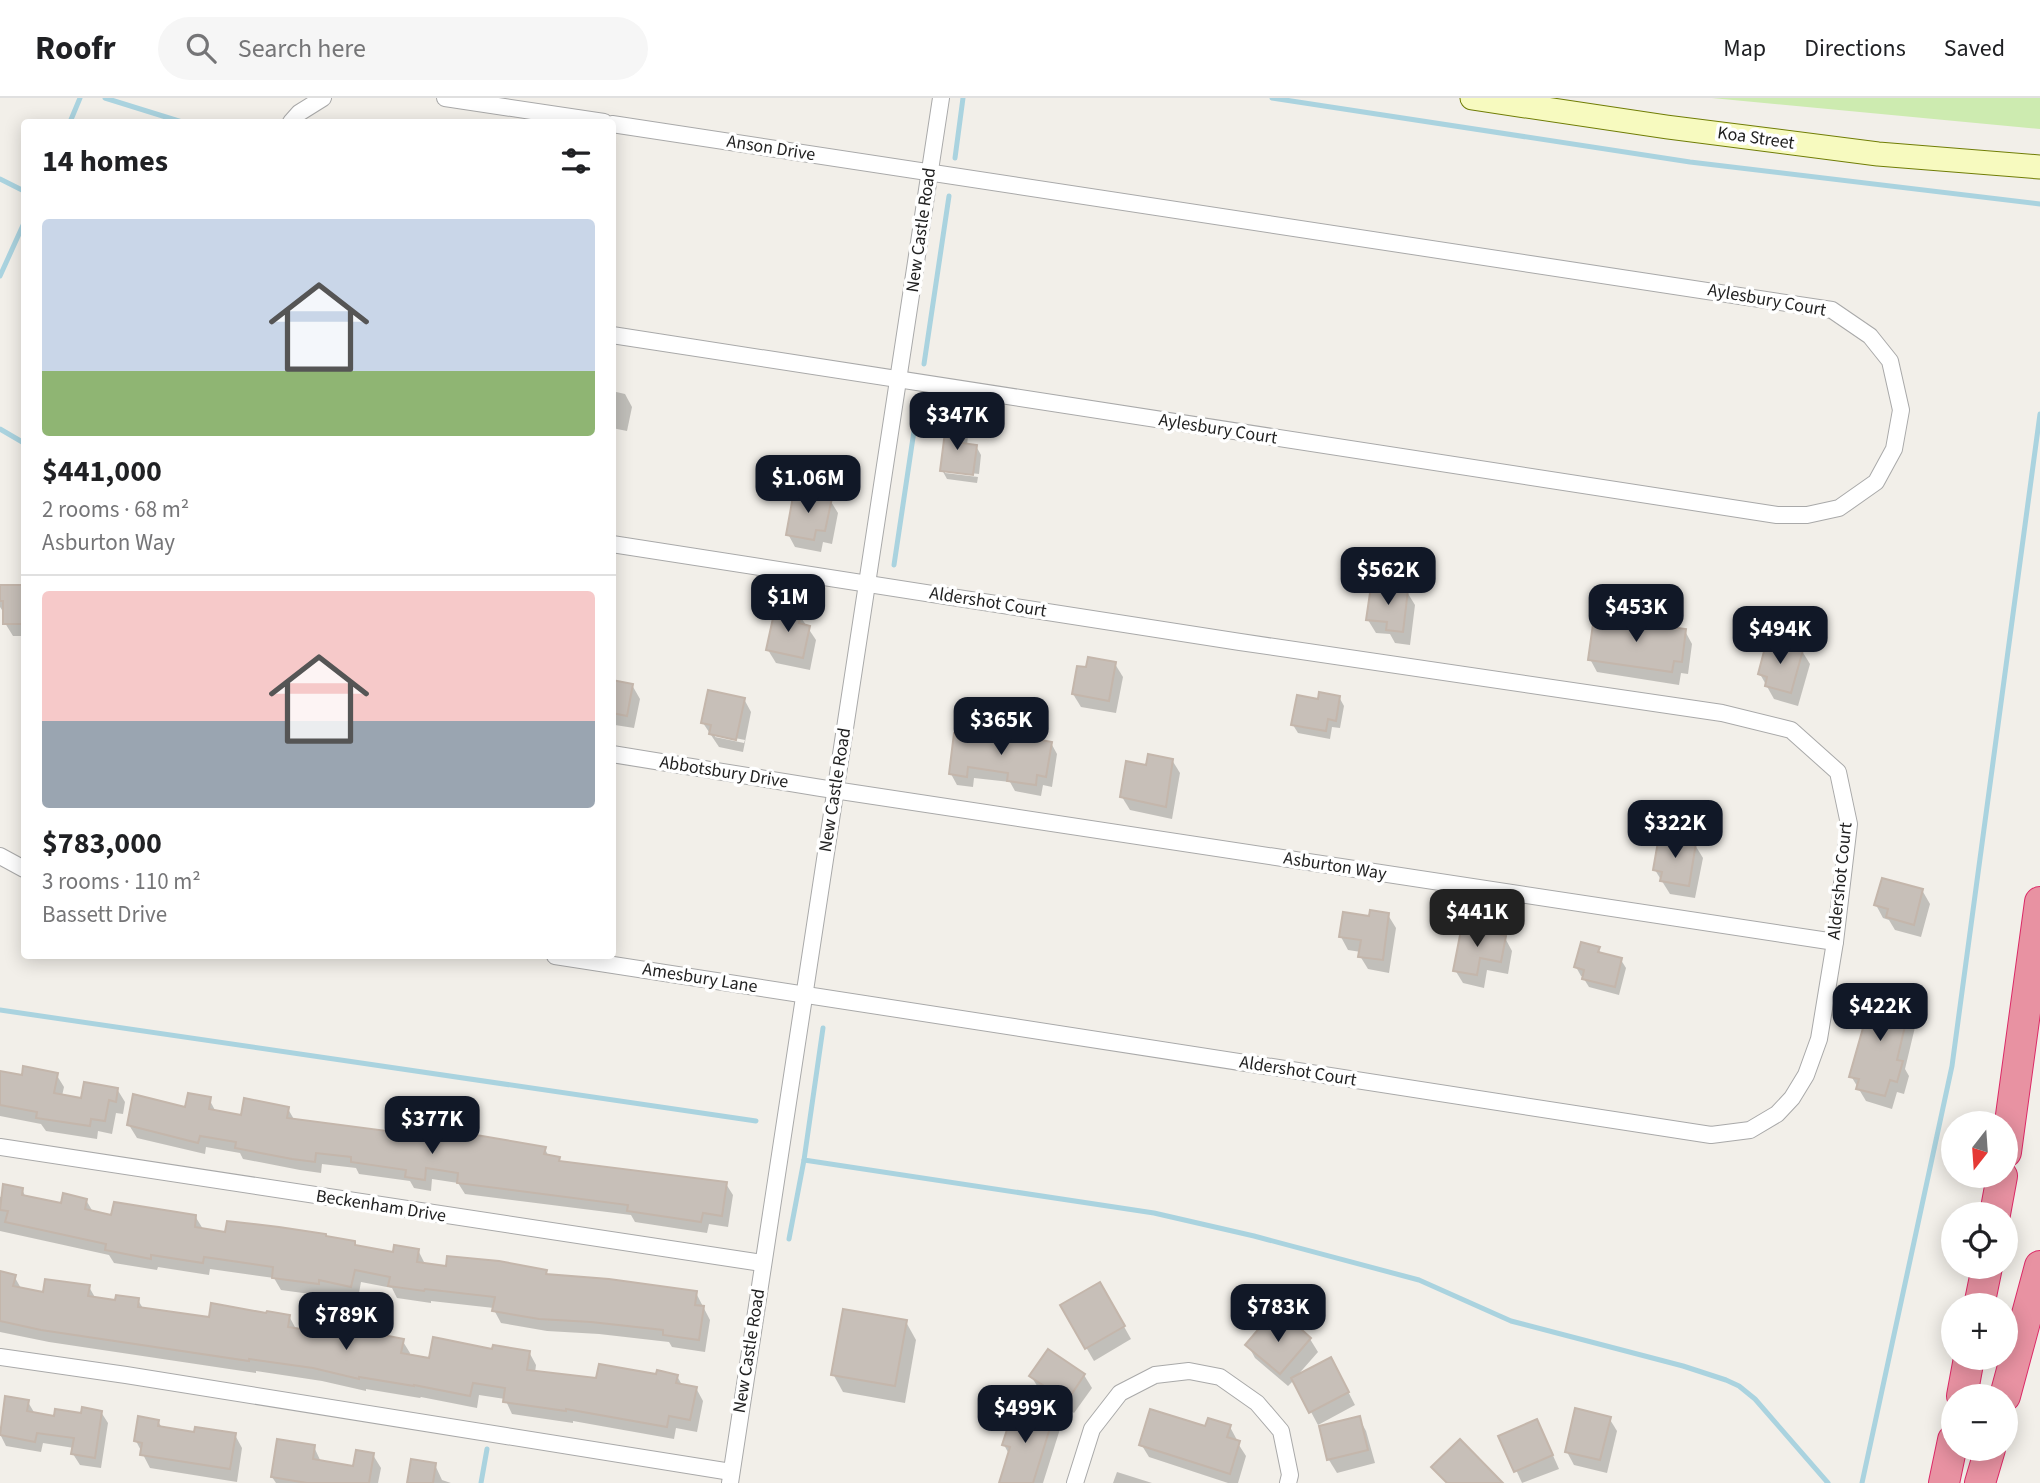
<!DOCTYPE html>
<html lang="en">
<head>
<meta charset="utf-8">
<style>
  body { margin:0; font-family:"Source Sans 3",sans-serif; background:#f6f6f6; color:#202124; height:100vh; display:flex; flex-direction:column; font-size:26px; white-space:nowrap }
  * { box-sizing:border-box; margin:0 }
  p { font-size:23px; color:#757577 }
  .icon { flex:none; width:38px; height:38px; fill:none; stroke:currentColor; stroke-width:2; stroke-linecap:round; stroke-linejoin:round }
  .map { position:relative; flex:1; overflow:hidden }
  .sheet { position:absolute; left:21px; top:21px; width:595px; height:840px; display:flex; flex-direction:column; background:#fff; border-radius:7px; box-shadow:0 4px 18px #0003 }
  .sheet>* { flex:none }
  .needle { width:46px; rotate:197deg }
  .fabs { position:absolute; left:1941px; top:1013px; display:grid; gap:14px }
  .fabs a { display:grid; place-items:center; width:77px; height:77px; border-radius:50%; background:#fff; box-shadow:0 4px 18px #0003; font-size:35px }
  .price { position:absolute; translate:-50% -60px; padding:0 16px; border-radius:14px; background:#111827; color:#fff; font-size:23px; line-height:46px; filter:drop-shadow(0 2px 4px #0008) }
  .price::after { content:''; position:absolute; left:50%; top:42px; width:21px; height:16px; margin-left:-10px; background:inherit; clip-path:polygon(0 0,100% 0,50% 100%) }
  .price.active { background:#222; color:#fff }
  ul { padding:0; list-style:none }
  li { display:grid; align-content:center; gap:14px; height:371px; padding:0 21px }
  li+li { border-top:2px solid #e0e0e0 }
  li span { display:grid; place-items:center; height:217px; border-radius:7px; color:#555 }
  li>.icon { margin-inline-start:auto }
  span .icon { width:126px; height:126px; fill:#fffc; stroke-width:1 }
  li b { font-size:30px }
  h2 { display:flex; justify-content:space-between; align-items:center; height:84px; padding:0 21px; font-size:30px }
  header { display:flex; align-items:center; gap:42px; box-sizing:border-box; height:98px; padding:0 35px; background:#fff; border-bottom:2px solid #e0e0e0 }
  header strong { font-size:33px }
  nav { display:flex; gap:38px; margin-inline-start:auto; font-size:24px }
  .search { width:490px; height:63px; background:#f6f6f6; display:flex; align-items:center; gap:18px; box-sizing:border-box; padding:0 24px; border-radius:38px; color:#757577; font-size:26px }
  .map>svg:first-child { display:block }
</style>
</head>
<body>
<header>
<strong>Roofr</strong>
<div class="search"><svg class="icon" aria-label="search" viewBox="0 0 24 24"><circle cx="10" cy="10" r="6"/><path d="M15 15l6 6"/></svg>Search here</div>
<nav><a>Map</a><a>Directions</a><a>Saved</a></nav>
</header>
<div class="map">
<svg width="2040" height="1385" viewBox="0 0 2040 1385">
  <rect width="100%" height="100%" fill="#f2efe9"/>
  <polygon fill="#cdebb0" points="1712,0 2040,0 2040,31"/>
  <g fill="#0003" fill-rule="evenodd">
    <polygon points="612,293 625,296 632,309 627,333 612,330"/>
    <polygon points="963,330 968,338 967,347 976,348 981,357 979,376 945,372 945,375 978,379 977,385 947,381 942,372"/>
    <polygon points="830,402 838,415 832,446 823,444 821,454 795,449 788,436"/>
    <polygon points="0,489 24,489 24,538 13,538 5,525 4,515 0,509"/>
    <polygon points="1407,494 1415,507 1410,547 1395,545 1390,536 1376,535 1368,522"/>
    <polygon points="800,518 816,542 810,572 776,565 768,552"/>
    <polygon points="1685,533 1692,546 1688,576 1681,575 1679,587 1597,574 1590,561"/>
    <polygon points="1802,553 1810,566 1798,608 1774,601 1760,576"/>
    <polygon points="1115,566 1123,579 1116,615 1081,609 1073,596 1087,571"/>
    <polygon points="612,584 632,587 640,601 634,630 615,627 614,636"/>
    <polygon points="1339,599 1344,608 1340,630 1332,629 1330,641 1298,635 1293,627 1319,603"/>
    <path d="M 744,601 L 751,614 L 743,654 L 719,649 L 703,625 ZM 715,636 L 745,642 L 744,645 L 715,639 Z"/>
    <polygon points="1015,645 1051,645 1057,656 1052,689 1043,687 1041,698 1015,693 1010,684 974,680 973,689 957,687 951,676"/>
    <polygon points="1172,662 1180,675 1172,721 1130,712 1122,699 1147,669"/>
    <polygon points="1695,747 1703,760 1695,800 1670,796 1655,772"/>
    <polygon points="1922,792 1930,806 1921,839 1895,832 1889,822 1883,820 1876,807"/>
    <polygon points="1388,817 1396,830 1389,875 1368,871 1360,858 1361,854 1348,852 1341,839 1370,820"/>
    <polygon points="1505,840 1512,853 1508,876 1487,872 1484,890 1463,885 1455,872"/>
    <polygon points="1598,850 1602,857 1621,862 1626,870 1619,897 1589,889 1584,881 1584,878 1581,878 1576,869"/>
    <polygon points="1903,902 1916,925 1905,971 1909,978 1904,996 1897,994 1892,1011 1866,1003 1851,978 1863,934 1860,928 1874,906"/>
    <polygon points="0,975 23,979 56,976 64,989 62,998 83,1002 117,991 125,1004 123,1016 116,1015 112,1036 98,1033 97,1041 46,1033 41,1026 0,1018"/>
    <polygon points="209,1001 216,1014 242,1019 288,1011 295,1023 464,1045 545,1051 549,1059 559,1061 561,1065 726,1086 733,1097 728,1129 709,1126 707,1135 635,1124 631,1117 465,1096 458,1085 432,1081 431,1093 414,1090 410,1083 359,1076 356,1070 322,1066 321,1075 300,1072 243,1061 240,1055 206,1049 205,1056 137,1040 129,1027 187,1011"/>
    <polygon points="22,1091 26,1100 62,1107 86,1102 93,1114 113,1119 195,1118 203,1131 227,1136 326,1139 354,1145 357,1149 395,1157 418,1152 425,1166 448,1170 546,1173 549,1178 696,1195 710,1222 705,1254 672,1249 669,1244 599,1236 547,1233 501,1225 494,1212 494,1210 431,1203 431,1205 397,1200 392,1190 361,1184 358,1200 326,1194 325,1198 281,1192 274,1180 210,1171 209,1177 158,1169 157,1172 114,1165 109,1157 0,1133 0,1099"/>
    <polygon points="0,1175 14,1178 22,1192 45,1196 89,1189 96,1201 117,1204 138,1202 144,1212 210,1221 268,1217 289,1218 296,1231 322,1236 369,1236 402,1242 410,1255 409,1258 430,1262 493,1253 529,1254 536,1267 535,1275 598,1282 677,1278 682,1287 696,1290 703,1303 697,1334 676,1330 674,1341 573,1323 573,1325 512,1316 505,1301 479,1297 477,1310 421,1299 420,1300 366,1291 366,1293 322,1283 256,1273 256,1275 49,1244 0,1234"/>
    <polygon points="1100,1186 1131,1241 1094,1263 1062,1208"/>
    <polygon points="906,1224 916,1242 905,1305 843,1294 833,1276"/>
    <polygon points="1282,1235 1310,1241 1318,1254 1296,1279 1338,1274 1355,1307 1318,1327 1294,1282 1288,1288 1255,1260 1248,1247"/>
    <polygon points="1084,1277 1092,1290 1074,1315 1039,1291 1031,1278"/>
    <polygon points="7,1300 28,1304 35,1316 56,1320 101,1314 108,1325 101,1370 80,1367 73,1356 74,1350 43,1345 41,1354 6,1348 0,1336"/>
    <polygon points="1053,1319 1060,1331 1043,1385 1001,1385 1009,1356 1004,1347"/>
    <polygon points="1359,1320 1366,1333 1375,1365 1337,1375 1329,1362 1321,1330"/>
    <polygon points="1609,1320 1617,1333 1607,1375 1574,1367 1567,1354"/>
    <polygon points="158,1323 162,1330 195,1336 235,1337 242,1350 237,1384 150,1370 136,1343"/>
    <polygon points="1230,1329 1237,1342 1237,1344 1246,1358 1238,1385 1228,1385 1149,1359 1141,1346 1207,1330"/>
    <polygon points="1544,1337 1559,1371 1522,1385 1501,1339"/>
    <polygon points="314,1349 321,1364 355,1370 373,1357 381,1370 378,1385 276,1385 272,1379"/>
    <polygon points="435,1367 442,1382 451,1385 409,1385"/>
    <polygon points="1117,1374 1152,1385 1113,1385"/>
  </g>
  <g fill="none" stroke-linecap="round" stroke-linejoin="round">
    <g stroke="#aad3df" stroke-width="5">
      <polyline points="105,0 182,24"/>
      <polyline points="1272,0 1690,64 2040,106"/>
      <polyline points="70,24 80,0"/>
      <polyline points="955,60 963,0"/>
      <polyline points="0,81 24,93"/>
      <polyline points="0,178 24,125"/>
      <polyline points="924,266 949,98"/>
      <polyline points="0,331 24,345"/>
      <polyline points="894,467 918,306"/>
      <polyline points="0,912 756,1023"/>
      <polyline points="804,1062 1154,1115 1254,1138 1419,1182 1511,1223 1683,1268 1726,1282 1739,1288 1755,1301 1828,1385"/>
      <polyline points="789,1141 804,1062 823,930"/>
      <polyline points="481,1385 487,1351"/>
      <polyline points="1862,1385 1952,968 2040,316"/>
    </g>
  </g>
  <g fill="#c7bfb8" stroke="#c4b6ab" stroke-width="2">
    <polygon points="946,326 964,328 962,345 977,347 973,377 940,373"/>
    <polygon points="794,393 832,400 825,433 816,432 814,442 786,437"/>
    <polygon points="0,487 24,487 24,526 3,526 3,503 0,503"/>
    <polygon points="1371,488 1408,492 1403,534 1386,532 1387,524 1366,522"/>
    <polygon points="775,511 801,516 799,525 810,528 803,560 766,552"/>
    <polygon points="1594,519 1686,531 1682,564 1674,563 1672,574 1588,562"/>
    <polygon points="1767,542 1803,552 1791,595 1765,588 1767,579 1758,576"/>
    <polygon points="1088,559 1116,564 1109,603 1072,596 1077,568 1086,569"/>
    <polygon points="612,582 633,586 627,618 612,615"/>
    <polygon points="708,592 745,600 736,642 709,636 711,627 701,625"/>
    <polygon points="1319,594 1340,598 1336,623 1328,621 1326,633 1291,627 1297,597 1318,601"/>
    <polygon points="954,635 1014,643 1015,637 1052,644 1046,679 1037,677 1036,687 1007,683 1008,675 968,669 967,679 949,676"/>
    <polygon points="1148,656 1173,661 1166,709 1120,699 1126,663 1146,667"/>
    <polygon points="1659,738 1696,745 1689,788 1660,783 1662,774 1653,772"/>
    <polygon points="1882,780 1923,791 1914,827 1886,819 1888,811 1874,807"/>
    <polygon points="1370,812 1389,815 1383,862 1358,859 1361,842 1339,839 1343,814 1369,818"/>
    <polygon points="1462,827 1506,838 1501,864 1480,860 1477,877 1453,873"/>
    <polygon points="1581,844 1600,849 1598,854 1622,860 1615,889 1582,881 1584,872 1574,869"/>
    <polygon points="1875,893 1904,900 1902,909 1909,911 1897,962 1903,963 1897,984 1890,982 1885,998 1856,991 1859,981 1849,979 1863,930 1858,928 1864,902 1873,904"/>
    <polygon points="23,968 58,975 54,995 81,1000 84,984 118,990 116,1004 109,1002 105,1023 91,1021 90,1028 36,1020 37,1014 0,1007 0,973 22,977"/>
    <polygon points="188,995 211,999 209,1011 241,1017 244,1000 289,1009 287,1020 463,1043 464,1035 546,1049 544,1056 560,1059 559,1063 727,1084 722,1118 703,1115 701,1124 627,1113 628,1107 457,1085 458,1075 426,1070 425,1082 405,1079 406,1072 351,1064 351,1059 316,1055 315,1064 292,1061 235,1050 236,1044 200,1038 198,1045 127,1027 133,996 185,1009"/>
    <polygon points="3,1086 23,1090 22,1097 61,1105 63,1095 87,1101 85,1111 111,1117 114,1104 196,1117 195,1129 225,1134 227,1123 279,1129 326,1136 326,1138 355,1143 355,1147 393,1154 394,1147 419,1151 417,1164 446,1168 447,1158 499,1163 547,1172 546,1176 609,1181 697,1193 695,1207 704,1208 699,1242 663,1237 663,1232 591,1224 539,1221 492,1213 495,1199 425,1191 424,1193 388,1188 390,1179 355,1172 351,1189 319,1182 319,1186 272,1180 273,1169 204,1159 203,1165 151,1157 151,1161 105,1152 106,1146 5,1124 8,1113 0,1112"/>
    <polygon points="0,1173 16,1177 13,1188 43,1194 45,1181 90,1187 88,1198 115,1202 116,1197 139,1200 138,1209 209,1219 211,1205 266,1215 267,1213 290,1217 288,1229 321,1234 323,1222 369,1232 368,1234 404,1241 401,1255 429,1260 433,1239 492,1251 493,1247 530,1253 527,1272 596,1280 599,1266 656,1276 657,1272 678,1277 676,1285 697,1289 690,1322 669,1318 667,1329 566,1311 566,1313 503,1304 505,1290 473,1285 470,1298 414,1287 414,1288 359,1279 359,1281 313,1270 249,1261 249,1263 41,1232 0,1223"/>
    <polygon points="1100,1184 1125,1228 1085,1251 1060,1207"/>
    <polygon points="843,1211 907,1222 895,1288 831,1277"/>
    <polygon points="1268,1220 1282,1232 1291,1222 1311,1240 1280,1276 1245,1247"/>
    <polygon points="1048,1251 1085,1276 1067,1303 1029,1278"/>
    <polygon points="1331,1259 1349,1294 1309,1315 1291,1280"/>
    <polygon points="5,1298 29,1302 27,1313 54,1318 55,1311 81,1315 82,1309 102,1313 95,1360 71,1356 74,1340 37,1335 35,1344 0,1337"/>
    <polygon points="1027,1309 1054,1317 1033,1385 999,1385 1010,1349 1002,1347 1013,1313 1024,1317"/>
    <polygon points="1575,1310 1611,1319 1600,1362 1565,1354"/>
    <polygon points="1150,1311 1205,1328 1208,1320 1231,1327 1227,1339 1240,1343 1230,1376 1139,1347"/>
    <polygon points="138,1318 159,1322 158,1328 194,1334 195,1329 236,1335 230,1371 140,1357 142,1345 134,1343"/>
    <polygon points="1360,1318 1368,1352 1327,1362 1319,1328"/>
    <polygon points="1537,1321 1553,1357 1514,1374 1498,1338"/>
    <polygon points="277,1341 315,1347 313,1361 353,1368 356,1352 374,1355 369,1385 307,1385 271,1379"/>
    <polygon points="1460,1341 1503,1385 1447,1385 1431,1369"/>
    <polygon points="411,1361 436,1365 433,1385 407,1385"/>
  </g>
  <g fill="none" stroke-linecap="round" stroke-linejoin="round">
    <g stroke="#a9a9a9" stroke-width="18">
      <g id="street">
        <polyline points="445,0 604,24"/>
        <polyline points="291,24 299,15 323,0"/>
        <polyline points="612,26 1832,212 1870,238 1890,263 1901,312 1894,351 1876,384 1839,410 1807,417 1777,417 612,237"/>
        <polyline points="612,656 821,690 1835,844"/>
        <polyline points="0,758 24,771"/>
        <polyline points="555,858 1711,1037 1750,1032 1777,1016 1792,1000 1806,977 1819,941 1835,844 1849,726 1838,674 1791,632 1722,615 1240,544 612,446"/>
        <polyline points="0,1049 762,1165"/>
        <polyline points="0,1259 126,1277 731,1374"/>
        <polyline points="730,1385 941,0"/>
        <polyline points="1075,1385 1092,1331 1120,1295 1155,1277 1189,1273 1220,1279 1257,1305 1281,1333 1290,1377 1288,1385"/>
      </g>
    </g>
    <g stroke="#707d05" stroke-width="25">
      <polyline id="secondary" points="1472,0 1667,29 1878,56 2040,69"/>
    </g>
    <g stroke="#dc2a67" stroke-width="32">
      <g id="highway">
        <polyline points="2006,1054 2040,804"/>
        <polyline points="1995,1116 2002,1078"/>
        <polyline points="1979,1208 1987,1169"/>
        <polyline points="1962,1298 1969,1260"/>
        <polyline points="2005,1298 2040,1168"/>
        <polyline points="1944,1385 1953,1342"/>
        <polyline points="1980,1385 1990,1351"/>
      </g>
    </g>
    <use href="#street" stroke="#fff" stroke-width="16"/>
    <use href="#secondary" stroke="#f7fabf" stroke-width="23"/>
    <use href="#highway" stroke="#e892a2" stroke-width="30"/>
  </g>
  <g text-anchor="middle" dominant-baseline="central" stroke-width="7" stroke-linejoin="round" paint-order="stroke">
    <g font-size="18" fill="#222" stroke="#fff">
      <text transform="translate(1756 40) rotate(8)">Koa Street</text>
      <text transform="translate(771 50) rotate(9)">Anson Drive</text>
      <text transform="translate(921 132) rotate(-82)">New Castle Road</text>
      <text transform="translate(1767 202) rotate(10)">Aylesbury Court</text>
      <text transform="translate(1218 331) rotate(9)">Aylesbury Court</text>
      <text transform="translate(988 504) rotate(9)">Aldershot Court</text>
      <text transform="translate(724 674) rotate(9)">Abbotsbury Drive</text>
      <text transform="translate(835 692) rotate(-81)">New Castle Road</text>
      <text transform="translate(1335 768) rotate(9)">Asburton Way</text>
      <text transform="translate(1840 783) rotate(-84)">Aldershot Court</text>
      <text transform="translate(700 880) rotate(9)">Amesbury Lane</text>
      <text transform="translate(1298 973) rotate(9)">Aldershot Court</text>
      <text transform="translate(381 1108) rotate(9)">Beckenham Drive</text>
      <text transform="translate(749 1253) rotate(-81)">New Castle Road</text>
    </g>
  </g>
</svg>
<div class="fabs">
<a><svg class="needle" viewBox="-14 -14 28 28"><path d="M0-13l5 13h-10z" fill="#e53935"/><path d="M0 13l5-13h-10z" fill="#757577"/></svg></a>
<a><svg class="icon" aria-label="locate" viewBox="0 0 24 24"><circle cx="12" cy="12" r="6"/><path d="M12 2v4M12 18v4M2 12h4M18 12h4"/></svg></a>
<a>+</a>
<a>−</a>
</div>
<b class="price" style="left:957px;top:354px">$347K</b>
<b class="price" style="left:808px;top:417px">$1.06M</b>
<b class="price" style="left:1388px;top:509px">$562K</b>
<b class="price" style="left:788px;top:536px">$1M</b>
<b class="price" style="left:1636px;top:546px">$453K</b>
<b class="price" style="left:1780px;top:568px">$494K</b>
<b class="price" style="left:1001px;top:659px">$365K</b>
<b class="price" style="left:1675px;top:762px">$322K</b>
<b class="price active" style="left:1477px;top:851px">$441K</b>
<b class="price" style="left:1880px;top:945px">$422K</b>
<b class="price" style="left:432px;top:1058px">$377K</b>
<b class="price" style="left:1278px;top:1246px">$783K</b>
<b class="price" style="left:346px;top:1254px">$789K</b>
<b class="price" style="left:1025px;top:1347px">$499K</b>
<section class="sheet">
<h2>14 homes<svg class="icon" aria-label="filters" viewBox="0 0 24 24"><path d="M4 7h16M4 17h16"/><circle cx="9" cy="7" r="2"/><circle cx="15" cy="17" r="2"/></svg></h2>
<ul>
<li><span style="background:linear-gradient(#c9d6e8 70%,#8fb573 0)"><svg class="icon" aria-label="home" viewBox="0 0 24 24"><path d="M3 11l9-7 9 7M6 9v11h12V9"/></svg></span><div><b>$441,000</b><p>2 rooms · 68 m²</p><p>Asburton Way</p></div></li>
<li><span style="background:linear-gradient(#f6c9c9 60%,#9aa5b1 0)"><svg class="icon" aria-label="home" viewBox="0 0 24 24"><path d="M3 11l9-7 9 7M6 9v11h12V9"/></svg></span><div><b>$783,000</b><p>3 rooms · 110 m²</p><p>Bassett Drive</p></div></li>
</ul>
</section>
</div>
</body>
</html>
